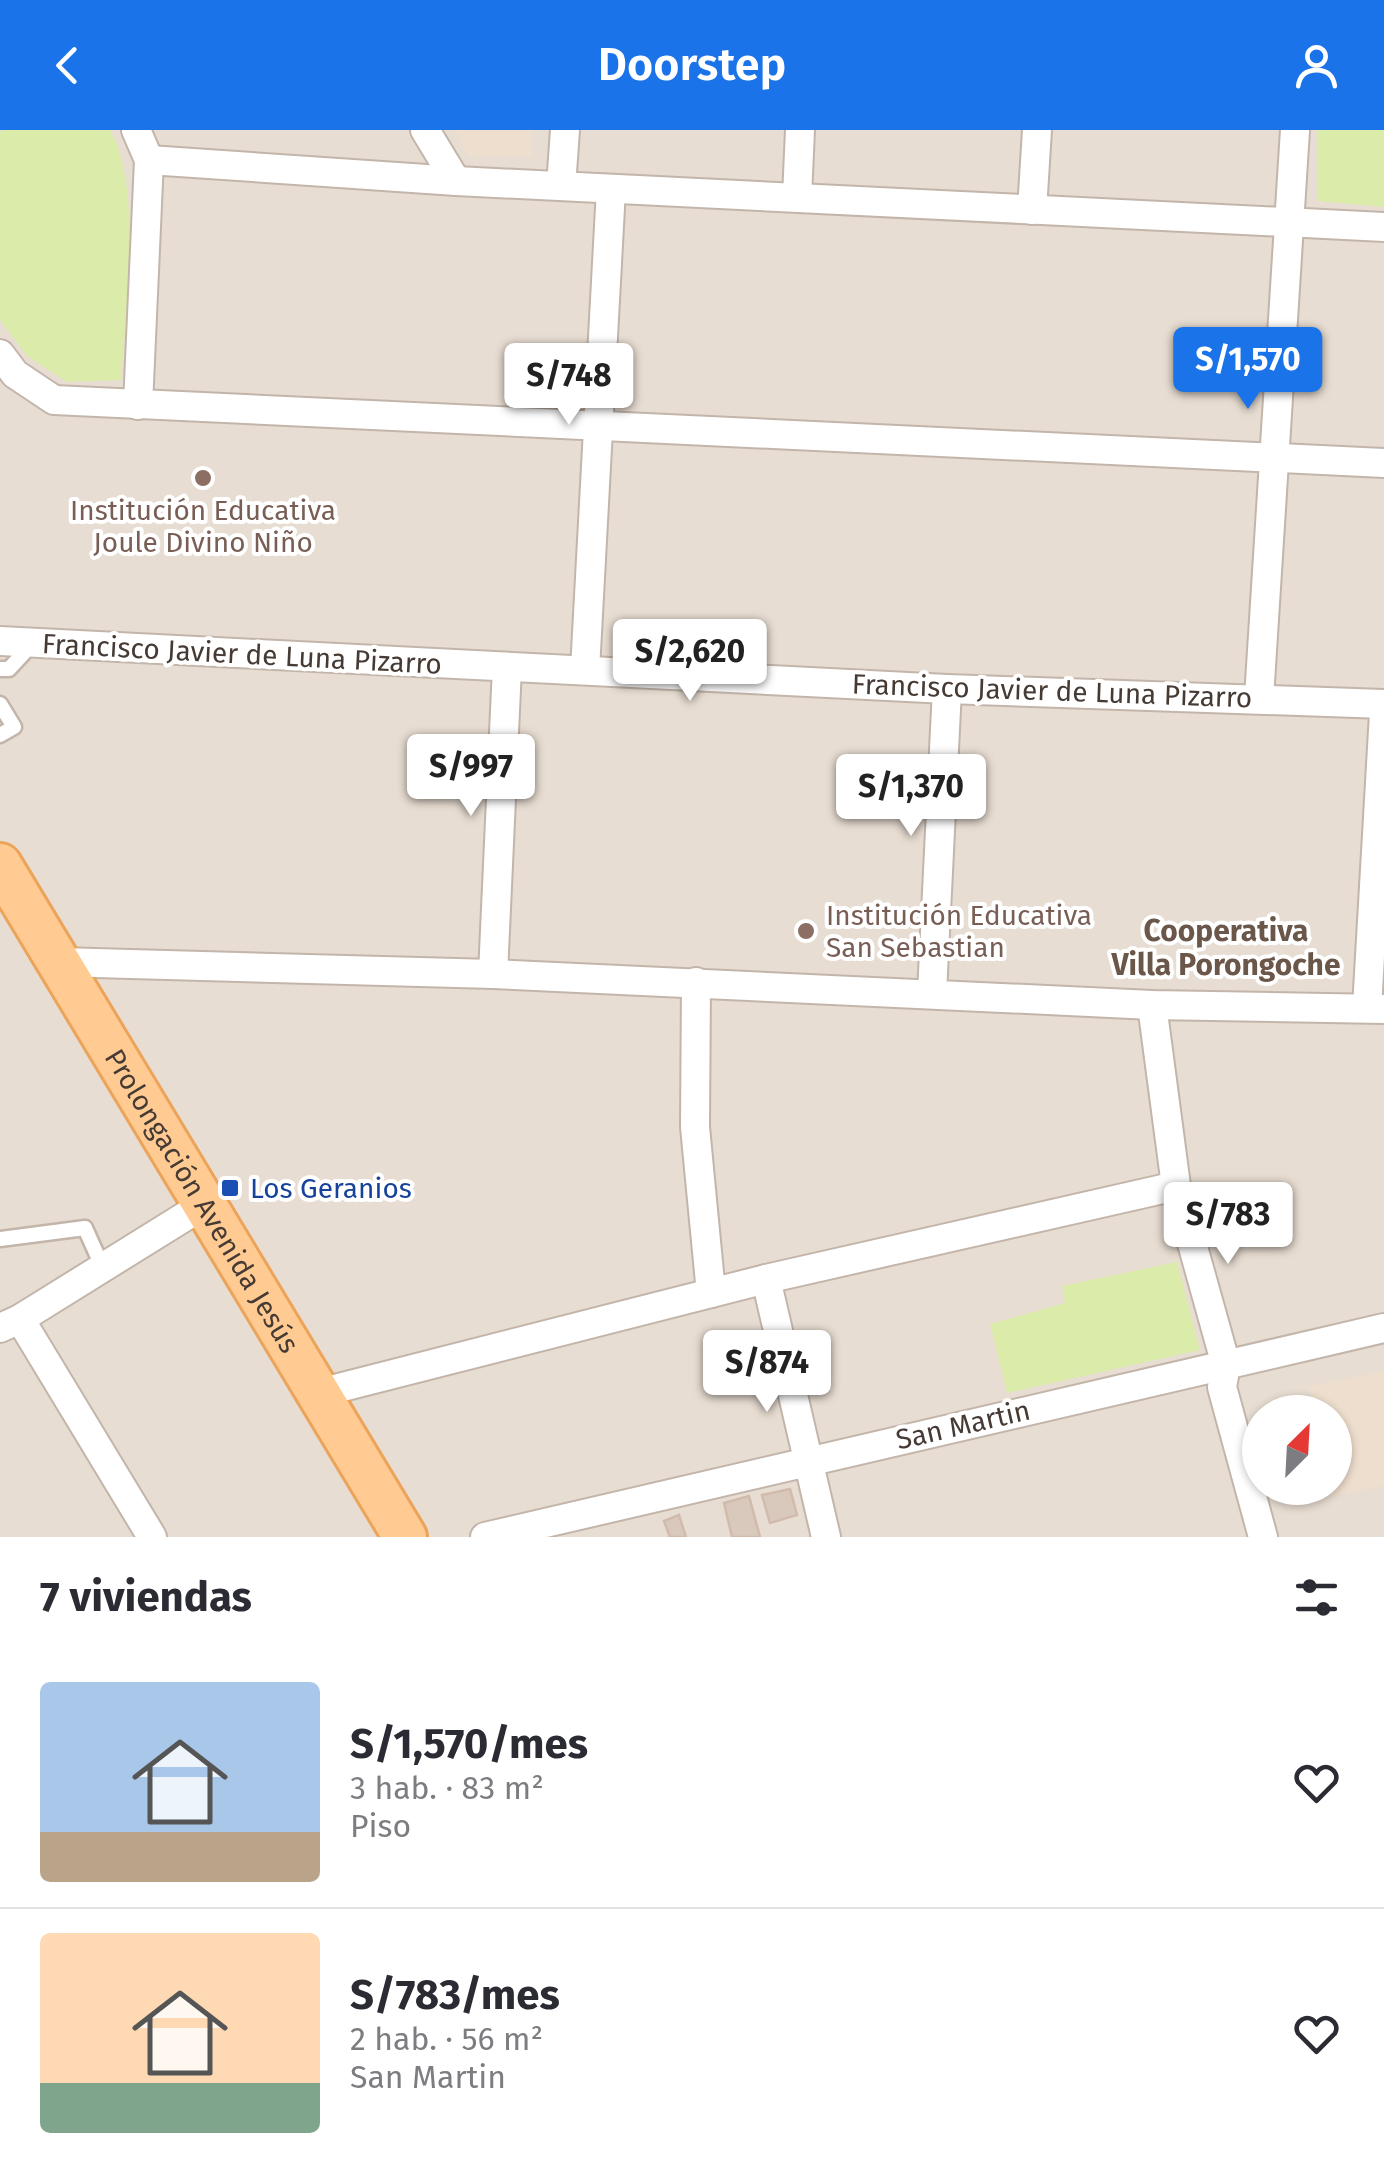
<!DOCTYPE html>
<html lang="es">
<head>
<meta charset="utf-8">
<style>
  body { margin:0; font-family:"Fira Sans",sans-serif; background:#f2f2f3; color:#2b2b33; height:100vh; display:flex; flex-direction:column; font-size:38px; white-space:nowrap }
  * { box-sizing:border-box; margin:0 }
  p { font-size:32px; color:#7c7c81 }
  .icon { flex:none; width:55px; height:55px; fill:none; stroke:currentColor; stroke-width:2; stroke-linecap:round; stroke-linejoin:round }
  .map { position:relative; height:1407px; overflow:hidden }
  .details { display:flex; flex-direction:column; background:#fff; flex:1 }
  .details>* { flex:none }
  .needle { width:65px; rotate:24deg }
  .buttons { position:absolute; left:1242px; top:1265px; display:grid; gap:20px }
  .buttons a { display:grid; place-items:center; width:110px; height:110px; border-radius:50%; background:#fff; box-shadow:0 2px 8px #0004; font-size:50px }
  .price { position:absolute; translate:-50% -85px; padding:0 22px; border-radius:10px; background:#fff; color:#222; font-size:32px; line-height:65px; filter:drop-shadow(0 2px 5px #0008) }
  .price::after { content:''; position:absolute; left:50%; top:60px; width:30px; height:22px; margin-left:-15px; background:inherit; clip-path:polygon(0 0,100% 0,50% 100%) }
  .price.on { background:#1a73e8; color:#fff }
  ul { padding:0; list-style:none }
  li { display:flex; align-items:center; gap:30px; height:250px; padding:0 40px }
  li+li { border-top:2px solid #e1e1e2 }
  li span { display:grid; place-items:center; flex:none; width:280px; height:200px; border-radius:10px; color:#555 }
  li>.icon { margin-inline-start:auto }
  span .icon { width:120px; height:120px; fill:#fffc; stroke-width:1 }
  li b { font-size:42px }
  h2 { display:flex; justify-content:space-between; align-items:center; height:120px; padding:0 40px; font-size:42px }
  header { display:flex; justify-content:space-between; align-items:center; height:130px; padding:0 40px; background:#1a73e8; color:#fff; font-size:45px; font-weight:600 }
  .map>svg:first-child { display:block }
</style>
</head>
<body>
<header><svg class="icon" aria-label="back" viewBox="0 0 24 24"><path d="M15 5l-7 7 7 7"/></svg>Doorstep<svg class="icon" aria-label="person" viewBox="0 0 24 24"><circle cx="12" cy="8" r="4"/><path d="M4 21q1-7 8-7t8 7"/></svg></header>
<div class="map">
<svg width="1384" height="1407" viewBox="0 0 1384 1407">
  <rect width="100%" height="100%" fill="#f4ece5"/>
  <path fill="#e8ddd2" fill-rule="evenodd" d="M 0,0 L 1384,0 L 1384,1407 L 0,1407 ZM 1260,1282 L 1335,1282 L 1335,1358 L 1260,1358 Z"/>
  <g fill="#eedecd">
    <polygon points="454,0 532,0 532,26 469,26"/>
    <polygon points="1384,1241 1384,1356 1332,1366 1335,1282 1315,1282 1309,1256"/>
  </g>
  <g fill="#dbebaa">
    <path d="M 4,0 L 110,0 C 143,58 126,183 121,250 L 67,252 L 27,226 L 0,190 L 0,2 Z"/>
    <polygon points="1318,0 1384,0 1384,77 1317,71"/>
    <polygon points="1177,1132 1200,1220 1007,1263 990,1194 1065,1173 1062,1156"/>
  </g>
  <g fill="#d9c8bc" stroke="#d1bbac" stroke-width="2.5">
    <polygon points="790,1359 797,1385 770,1393 762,1365"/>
    <polygon points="749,1366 760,1407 732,1407 724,1373"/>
    <polygon points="679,1385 686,1407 670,1407 664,1391"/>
  </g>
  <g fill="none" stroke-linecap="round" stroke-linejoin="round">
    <g stroke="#c3b5aa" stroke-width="19">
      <g id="lane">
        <polyline points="0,539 9,539 32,514"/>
        <polyline points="0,574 14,597 0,605"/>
        <polyline points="0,1109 85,1098 102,1136"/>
      </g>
    </g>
    <g stroke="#c3b5aa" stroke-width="32">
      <g id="street">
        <polyline points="136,0 149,30 138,275"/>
        <polyline points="425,0 456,51"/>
        <polyline points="149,30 456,51 1384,97"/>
        <polyline points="561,56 565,0"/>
        <polyline points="797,67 800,0"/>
        <polyline points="1032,80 1037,0"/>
        <polyline points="0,224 15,244 54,270 1384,333"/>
        <polyline points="0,511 947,559 1384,574"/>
        <polyline points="585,540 611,59"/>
        <polyline points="1259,568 1295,0"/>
        <polyline points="59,832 493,844 1152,875 1384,879"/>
        <polyline points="493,844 507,537"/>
        <polyline points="696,852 695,997 711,1163"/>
        <polyline points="932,863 947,559"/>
        <polyline points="1152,875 1176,1056 1226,1235 1222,1257 1263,1407"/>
        <polyline points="1367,878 1384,583"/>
        <polyline points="766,1149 826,1407"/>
        <polyline points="20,1189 152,1407"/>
        <polyline points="0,1198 20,1189 205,1074"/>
        <polyline points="319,1263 766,1149 1176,1056"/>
        <polyline points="485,1407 1384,1198"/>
      </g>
    </g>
    <g stroke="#eca35a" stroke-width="48">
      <g id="primary">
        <path id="s1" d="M 0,735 L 405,1407"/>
      </g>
    </g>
    <use href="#lane" stroke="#fff" stroke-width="14"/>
    <use href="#street" stroke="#fff" stroke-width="28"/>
    <use href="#primary" stroke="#ffcb92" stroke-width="42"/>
  </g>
  <g fill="#8d6e63" stroke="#fff" stroke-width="4">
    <circle cx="203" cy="348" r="10"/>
    <circle cx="806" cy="801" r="10"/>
  </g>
  <rect fill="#1a4fb4" stroke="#fff" stroke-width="4" x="220" y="1048" width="20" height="20" rx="5"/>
  <g text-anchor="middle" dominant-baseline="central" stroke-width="8" stroke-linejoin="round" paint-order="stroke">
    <g font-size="28" fill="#785e54" stroke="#fff">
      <text x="203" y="380">Institución Educativa<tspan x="203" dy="32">Joule Divino Niño</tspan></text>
      <text x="826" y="785" text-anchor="start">Institución Educativa<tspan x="826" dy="32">San Sebastian</tspan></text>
    </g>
    <g font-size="28" fill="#463b34" stroke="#fff">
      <text transform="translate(242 524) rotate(3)">Francisco Javier de Luna Pizarro</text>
      <text transform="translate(1052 561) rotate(2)">Francisco Javier de Luna Pizarro</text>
      <text stroke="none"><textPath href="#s1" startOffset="392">Prolongación Avenida Jesús</textPath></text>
      <text transform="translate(963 1295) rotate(-13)">San Martin</text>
    </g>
    <g font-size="28" fill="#164399" stroke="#fff" text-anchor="start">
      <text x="250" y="1058">Los Geranios</text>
    </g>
    <g font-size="30" font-weight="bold" fill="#6a574a" stroke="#fff">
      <text x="1226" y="801">Cooperativa<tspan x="1226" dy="34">Villa Porongoche</tspan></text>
    </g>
  </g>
</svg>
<div class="buttons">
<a><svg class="needle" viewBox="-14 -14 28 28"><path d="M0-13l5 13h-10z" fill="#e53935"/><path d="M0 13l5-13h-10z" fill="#7c7c81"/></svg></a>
</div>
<b class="price on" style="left:1248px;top:282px">S/1,570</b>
<b class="price" style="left:569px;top:298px">S/748</b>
<b class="price" style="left:690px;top:574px">S/2,620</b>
<b class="price" style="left:471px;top:689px">S/997</b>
<b class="price" style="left:911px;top:709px">S/1,370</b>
<b class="price" style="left:1228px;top:1137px">S/783</b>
<b class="price" style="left:767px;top:1285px">S/874</b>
</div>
<section class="details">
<h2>7 viviendas<svg class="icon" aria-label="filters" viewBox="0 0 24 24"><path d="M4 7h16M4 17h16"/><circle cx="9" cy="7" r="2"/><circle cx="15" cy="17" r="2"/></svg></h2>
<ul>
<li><span style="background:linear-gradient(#a9c7e8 75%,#b9a48a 0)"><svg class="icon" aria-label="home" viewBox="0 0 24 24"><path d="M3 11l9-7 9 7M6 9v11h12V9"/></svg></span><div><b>S/1,570/mes</b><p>3 hab. · 83 m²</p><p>Piso</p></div><svg class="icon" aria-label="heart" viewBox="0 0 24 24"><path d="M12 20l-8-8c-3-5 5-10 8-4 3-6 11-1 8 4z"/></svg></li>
<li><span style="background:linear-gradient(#ffd9b3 75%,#7fa58c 0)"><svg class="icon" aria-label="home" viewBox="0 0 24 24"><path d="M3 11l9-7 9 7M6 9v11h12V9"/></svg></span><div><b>S/783/mes</b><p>2 hab. · 56 m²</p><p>San Martin</p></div><svg class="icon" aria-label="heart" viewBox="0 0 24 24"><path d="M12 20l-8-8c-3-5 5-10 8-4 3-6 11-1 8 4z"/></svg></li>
</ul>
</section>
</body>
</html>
